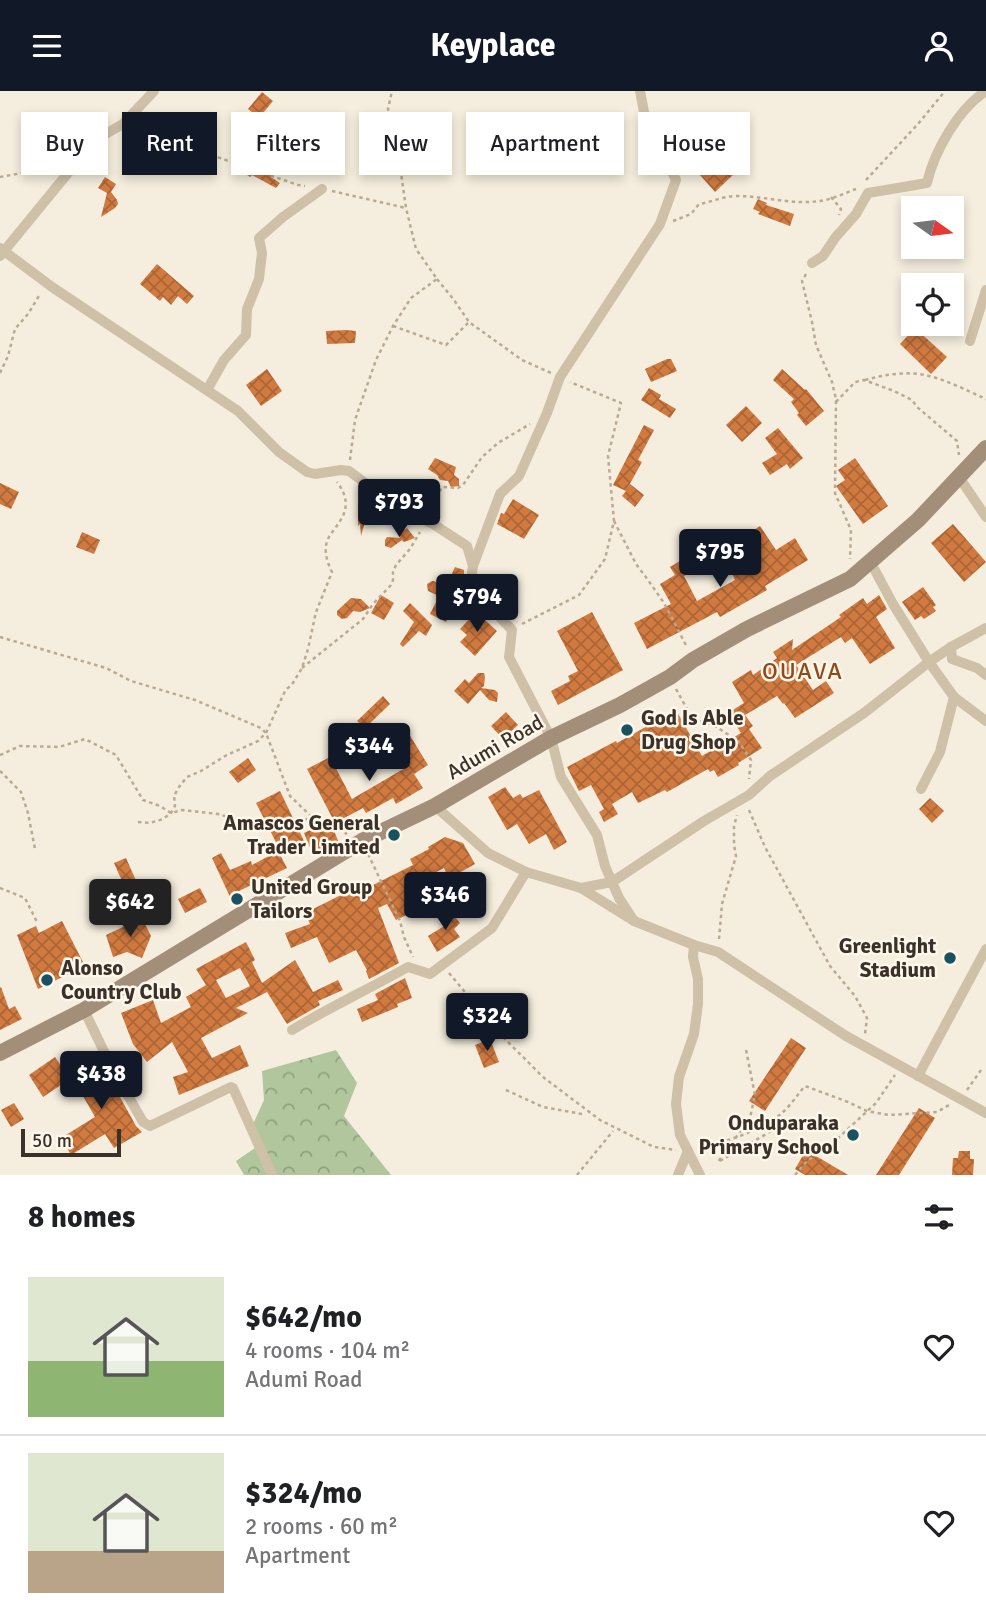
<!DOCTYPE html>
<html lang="en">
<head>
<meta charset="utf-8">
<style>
  body { margin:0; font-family:Signika,sans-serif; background:#f6f6f6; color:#202124; height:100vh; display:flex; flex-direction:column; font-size:26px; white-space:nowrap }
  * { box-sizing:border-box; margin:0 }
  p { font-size:23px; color:#757577 }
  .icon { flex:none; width:38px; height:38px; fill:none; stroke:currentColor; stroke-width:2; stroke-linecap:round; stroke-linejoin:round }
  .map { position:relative; height:1084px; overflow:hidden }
  .drawer { display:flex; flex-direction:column; background:#fff; flex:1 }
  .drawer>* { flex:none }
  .banner { position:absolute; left:21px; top:21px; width:945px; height:63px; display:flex; gap:14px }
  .needle { width:46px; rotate:104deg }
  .buttons { position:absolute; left:901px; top:105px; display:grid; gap:14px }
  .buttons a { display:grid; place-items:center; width:63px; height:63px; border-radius:0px; background:#fff; box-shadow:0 4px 10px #0003; font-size:35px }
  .scale { position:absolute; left:21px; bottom:18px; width:100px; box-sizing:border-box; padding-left:7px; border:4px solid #3b3129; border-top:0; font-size:19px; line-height:24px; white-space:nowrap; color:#3b3129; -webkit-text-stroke:5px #fcf7eb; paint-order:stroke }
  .price { position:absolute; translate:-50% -60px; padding:0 16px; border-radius:7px; background:#111827; color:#fff; font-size:23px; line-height:46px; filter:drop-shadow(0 2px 4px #0008) }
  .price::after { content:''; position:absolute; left:50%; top:42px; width:21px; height:16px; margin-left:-10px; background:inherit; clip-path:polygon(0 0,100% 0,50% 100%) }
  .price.current { background:#222; color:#fff }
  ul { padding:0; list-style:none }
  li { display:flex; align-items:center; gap:21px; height:175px; padding:0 28px }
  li+li { border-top:2px solid #e0e0e0 }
  li span { display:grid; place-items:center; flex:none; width:196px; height:140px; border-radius:0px; color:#555 }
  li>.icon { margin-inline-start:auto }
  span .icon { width:84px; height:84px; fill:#fffc; stroke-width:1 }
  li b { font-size:30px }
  h2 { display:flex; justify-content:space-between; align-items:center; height:84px; padding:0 28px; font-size:30px }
  .tag { padding:0 24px; border-radius:0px; background:#fff; box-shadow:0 4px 10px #0003; font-size:24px; line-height:63px }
  .tag.current { background:#111827; color:#fff }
  header { display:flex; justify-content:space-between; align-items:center; height:91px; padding:0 28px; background:#111827; color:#fff; font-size:32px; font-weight:700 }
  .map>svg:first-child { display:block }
</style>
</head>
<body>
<header><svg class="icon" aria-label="menu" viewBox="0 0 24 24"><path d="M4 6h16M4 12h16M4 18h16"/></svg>Keyplace<svg class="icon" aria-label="person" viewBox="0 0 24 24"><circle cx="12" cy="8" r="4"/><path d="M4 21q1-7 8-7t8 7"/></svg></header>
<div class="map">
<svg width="986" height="1084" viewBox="0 0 986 1084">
  <defs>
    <pattern id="forest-crowns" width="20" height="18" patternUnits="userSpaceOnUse" patternTransform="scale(1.75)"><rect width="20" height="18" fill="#b1c69c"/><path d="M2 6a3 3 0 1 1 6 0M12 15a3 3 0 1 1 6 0" fill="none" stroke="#91a17f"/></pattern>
    <pattern id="building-cross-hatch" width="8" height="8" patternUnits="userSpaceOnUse" patternTransform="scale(1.75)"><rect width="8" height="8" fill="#d17a40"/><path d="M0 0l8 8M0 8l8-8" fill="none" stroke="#ab6536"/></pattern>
  </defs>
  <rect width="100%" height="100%" fill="#f5eede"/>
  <polygon fill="url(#forest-crowns)" points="336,959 357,992 344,1025 391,1084 244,1084 236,1070 255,1057 254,1031 264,1009 262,980"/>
  <g fill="url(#building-cross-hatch)" fill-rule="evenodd">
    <polygon points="262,1 273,10 259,27 248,18"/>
    <polygon points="719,67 734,83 715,101 700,84"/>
    <polygon points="248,68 263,79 264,77 273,82 271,86 280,92 276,97 252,84 250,86 240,79"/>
    <polygon points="105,86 116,93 111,101 117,109 118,113 115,117 101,126 107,102 98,97"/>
    <polygon points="758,108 767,112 766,114 794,123 790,135 758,123 760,121 753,118"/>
    <polygon points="157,173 194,205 187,213 178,205 171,214 163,206 160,210 140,193"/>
    <polygon points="915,237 947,266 931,283 900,253"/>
    <polygon points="346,239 356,240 355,252 327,253 326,240"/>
    <polygon points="667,268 671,268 677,280 651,291 645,278"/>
    <polygon points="267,278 282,300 261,315 246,294"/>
    <polygon points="782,278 805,299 806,298 824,320 806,335 797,324 799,322 791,311 794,308 773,289"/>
    <polygon points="649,297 661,304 659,308 676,318 670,327 641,309"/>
    <polygon points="746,315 762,332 742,351 726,334"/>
    <polygon points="644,334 654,339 638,369 642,371 627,398 630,393 644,404 635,416 622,405 626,400 613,394"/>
    <polygon points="778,337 803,367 790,378 787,373 770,384 762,372 777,363 765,347"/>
    <polygon points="435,367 456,376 454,384 459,388 459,395 451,396 448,390 440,389 437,384 428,378"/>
    <polygon points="855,367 888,415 863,433 836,395 845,389 838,379"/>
    <polygon points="0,392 19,401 11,418 0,413"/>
    <polygon points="369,404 372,407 361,445 360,433 358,435 358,413 360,410 365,409"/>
    <polygon points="513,408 539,424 524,448 497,433 501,422 504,423"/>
    <polygon points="953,433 986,471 964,491 931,452"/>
    <polygon points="760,435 776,459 795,447 808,469 765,495 767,499 720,526 717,521 647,558 634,532 671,513 660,493 675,484 670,476 680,470 688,483 684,485 697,510 735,489 732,482 755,470 745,453 750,450 746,444"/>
    <polygon points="407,437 415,447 404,451 402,449 391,457 385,455 385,449 387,446 400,447 398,444"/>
    <polygon points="82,441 100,449 94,463 76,456"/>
    <polygon points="455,476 464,479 464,493 457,506 460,508 458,512 455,511 446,531 430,523 439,505 428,500 427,493 432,490 434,490 445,498"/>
    <polygon points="923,496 936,514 933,516 936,520 924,528 921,525 915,529 902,511"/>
    <polygon points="381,504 394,512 384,529 371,522"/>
    <polygon points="879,504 887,518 876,526 895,557 870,573 852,547 845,552 841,546 796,574 813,599 826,590 834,602 795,627 784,612 783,613 777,605 745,624 753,635 749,638 762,657 738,672 739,674 718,686 714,679 710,681 708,678 667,701 665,699 638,712 632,701 612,713 618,723 604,731 599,721 604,718 591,694 579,700 567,676 616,650 617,652 676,619 702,665 741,642 728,622 744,612 732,591 751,579 753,584 777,567 773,561 793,548 792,559 841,526 839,524 863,507 867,513"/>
    <polygon points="351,507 361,508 370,517 360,521 353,520 347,527 342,528 337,524 337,520"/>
    <polygon points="410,512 432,534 426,545 419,540 403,556 400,553 414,531 403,520"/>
    <polygon points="476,521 497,540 475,565 460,551 467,544 460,538"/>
    <polygon points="592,521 623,579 558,614 551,600 570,590 568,585 578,580 557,540"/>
    <polygon points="478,582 484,582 485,586 484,595 481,597 495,599 498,602 497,611 489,609 480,599 468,613 454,600 465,588 469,592"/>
    <polygon points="383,605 390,613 365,637 357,630"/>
    <polygon points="506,621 518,634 503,648 491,635"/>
    <polygon points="409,643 428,674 414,683 423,697 396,713 393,707 366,722 363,717 335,732 307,678 330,666 352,708 405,677 392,654"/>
    <polygon points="248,667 256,679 238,692 229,681"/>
    <polygon points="505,696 513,707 520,703 523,707 539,699 567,751 554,759 546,743 529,753 517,733 507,739 488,706"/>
    <polygon points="280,700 305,752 282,763 256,712"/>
    <polygon points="930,707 944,720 932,732 919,718"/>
    <polygon points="330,730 339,752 313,764 304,742"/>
    <polygon points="445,746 463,752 475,773 459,782 456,790 450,790 444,777 414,792 425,815 396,829 387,813 378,817 399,872 369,888 366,880 367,879 356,859 329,872 317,846 291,857 285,842 310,833 305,822 349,800 351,805 413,774 410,768 429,758 428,756"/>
    <polygon points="278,760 287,777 239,800 241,803 231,808 212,767 221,762 230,779 251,770 252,774"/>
    <polygon points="126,767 146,812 134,817 114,772"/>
    <polygon points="200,797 207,811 185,822 178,808"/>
    <polygon points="448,818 460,832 454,838 460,846 437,861 428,845 446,834 439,826"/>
    <polygon points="142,827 151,845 142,867 127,861 113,866 106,844"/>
    <polygon points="62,830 85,875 38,898 17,844 36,835 39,842"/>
    <path d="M 246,851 L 255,869 L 252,871 L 262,892 L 295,869 L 313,901 L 338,889 L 343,899 L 318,910 L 320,914 L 287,933 L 267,901 L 236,917 L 248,922 L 201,947 L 212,967 L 240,954 L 249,975 L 179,1004 L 173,986 L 188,981 L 172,951 L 147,971 L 133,953 L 121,922 L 153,909 L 161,932 L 191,916 L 186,906 L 206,894 L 196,878 ZM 240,877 L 250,895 L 226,907 L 216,889 Z"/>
    <polygon points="405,887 412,907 397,913 398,916 362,931 357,918 378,909 375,903"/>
    <polygon points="1,896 9,918 15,915 22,928 0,939 0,897"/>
    <polygon points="791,947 806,957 765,1020 749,1010"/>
    <polygon points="490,948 499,971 484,977 475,954"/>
    <polygon points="55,966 70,988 43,1006 29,984"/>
    <polygon points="99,968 136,1035 142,1041 114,1057 105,1043 71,1064 61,1047 95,1026 71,984"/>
    <polygon points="14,1012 24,1028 11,1036 1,1019"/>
    <polygon points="919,1017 935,1027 899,1084 876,1084"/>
    <polygon points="806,1059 848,1084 805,1084 795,1078"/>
    <polygon points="959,1060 970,1060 970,1068 974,1068 973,1084 952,1084 953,1067 958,1067"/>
  </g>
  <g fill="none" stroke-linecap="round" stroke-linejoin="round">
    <g stroke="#bbaa92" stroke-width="2.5" stroke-dasharray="3.5 3.5" stroke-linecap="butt">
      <polyline points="132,37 153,48 217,66 298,94 305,95"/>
      <polyline points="0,86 33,80 67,63"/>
      <polyline points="866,89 918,33 945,0"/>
      <polyline points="332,100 406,117"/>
      <polyline points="831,106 841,118 839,124"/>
      <path d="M 673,130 L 691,123 L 699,113 C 712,111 723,105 737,105 C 764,105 792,114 819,110 C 831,109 845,102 856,98"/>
      <polyline points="806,183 802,190 812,231 816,254 832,291 836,308 835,402 851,439 850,468"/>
      <polyline points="437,188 454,209 469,231 522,269 551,282"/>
      <polyline points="393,235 446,254 468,232"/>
      <polyline points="0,282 8,265 15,238 28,223 40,203"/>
      <path d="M 865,289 C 883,284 901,281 919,283 C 941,286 966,299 986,308"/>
      <polyline points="836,311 855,291 864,289 894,300 912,309 917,316 957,350 959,364"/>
      <polyline points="350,369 355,329 376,269 393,235 411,207 437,188 416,158 406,117 399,68 388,18 392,0"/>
      <polyline points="429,419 442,396 458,397 463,394 482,366 498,352 530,333"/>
      <polyline points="614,430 636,473 648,489 664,512 687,556"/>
      <polyline points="522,533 579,504 605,468 614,430 608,365 621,312 570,291"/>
      <polyline points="0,546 106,577 131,590 195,609 261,637 266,642 290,705 314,728"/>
      <polyline points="302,577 363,528 373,513 391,494 393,489 393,481 396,474 410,458 420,441"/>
      <polyline points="676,598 692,627 715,635 738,650 751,669 749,688"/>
      <polyline points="0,664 20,655 59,656 85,648 116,664 143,709 160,715 171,722 182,719 218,723 242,730 261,727 284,730 305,728 323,732 347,743"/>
      <polyline points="0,680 21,701 28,722 35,758"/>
      <polyline points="749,719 765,756 830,875 855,905 867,927 865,943"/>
      <path d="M 138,731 L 150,732 L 163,728 L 171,722 L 175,715 L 174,705 L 179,696 L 187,686 L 201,680 L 225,665 L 258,650 L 266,642 L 285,600 L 293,592 L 302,577 L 308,558 L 316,521 L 332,481 C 327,471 323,459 328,448 C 330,443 335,438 338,433 C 349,418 348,406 337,391"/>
      <polyline points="368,763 400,830 404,846 413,866"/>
      <polyline points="0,797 25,807 38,833"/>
      <polyline points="719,848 722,813 736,765 734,754 734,735 737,724"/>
      <polyline points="449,882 501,944 543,986 600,1029 654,1056 676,1059"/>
      <polyline points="746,959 755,1004 750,1027 718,1071 780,1035 786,1034"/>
      <polyline points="506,999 543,1016 582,1023"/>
      <polyline points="967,999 981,979"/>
      <path d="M 700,1057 C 725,1051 764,1039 783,1021 C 791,1014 797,1004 805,995 L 848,1011 L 867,1020 L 889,1024 L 937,1021 L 949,1014"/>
      <polyline points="577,1084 613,1040"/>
      <polyline points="795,1084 807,1070 835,1050 876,1012 895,984"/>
    </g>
    <g stroke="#cfc0a8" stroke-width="10">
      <polyline points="0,157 52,196 238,320 279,361 307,381 315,383 341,379 349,380 395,414 433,433 467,455 473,475"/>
      <polyline points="0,165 95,49 123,33 154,0"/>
      <path d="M 812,172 L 823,165 L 835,147 L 856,123 L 868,102 L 927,92 C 934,61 958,18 986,0"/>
      <polyline points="970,250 986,199"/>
      <polyline points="207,299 224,269 246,244 247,218 259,188 262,162 259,147 283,126 322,98"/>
      <polyline points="959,386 986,426"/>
      <polyline points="870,470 893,513 929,571 954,606 986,630"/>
      <polyline points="986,537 951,556 952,568 977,577 986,584"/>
      <polyline points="921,698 940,661 954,606"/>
      <polyline points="435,715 488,762 526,781 581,797 634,830 694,854 718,861 846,945 986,1022"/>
      <polyline points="581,797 612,791 704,730 749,704 770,685 864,622 929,571 951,556"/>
      <polyline points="634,830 619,807 605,775 597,744 561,686 551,647 509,566 512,539 476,501 471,488 473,475 500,403 519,385 547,322 560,286 660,133 676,89 645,26 640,0"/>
      <polyline points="694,854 693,866 698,888 698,913 694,943 679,986 676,1013 680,1044 700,1084"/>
      <polyline points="84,919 110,973 143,1031 150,1035 231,996 233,997 272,1084"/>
      <path d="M 292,939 C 330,916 369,898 408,876 L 430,883 L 492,837 L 526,781"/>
      <polyline points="918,985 986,858"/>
      <polyline points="678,1084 688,1060"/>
    </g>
    <polyline stroke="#a38f79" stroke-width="16" points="0,962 84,919 362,750 435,715 551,647 620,614 670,586 693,569 747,538 850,488 918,429 986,357"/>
  </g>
  <g fill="#1a5161" stroke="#fcf7eb" stroke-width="2.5">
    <circle cx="627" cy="639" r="7"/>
    <circle cx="394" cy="744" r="7"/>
    <circle cx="237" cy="808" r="7"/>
    <circle cx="950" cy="867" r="7"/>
    <circle cx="47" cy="889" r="7"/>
    <circle cx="853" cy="1044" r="7"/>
  </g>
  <g text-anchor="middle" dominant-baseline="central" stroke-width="5" stroke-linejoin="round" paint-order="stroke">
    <g font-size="21" font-weight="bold" fill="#3b3129" stroke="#fcf7eb" text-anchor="start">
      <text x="641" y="627">God Is Able<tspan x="641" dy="24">Drug Shop</tspan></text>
      <text x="380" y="732" text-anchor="end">Amascos General<tspan x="380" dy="24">Trader Limited</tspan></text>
      <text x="251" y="796">United Group<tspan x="251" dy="24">Tailors</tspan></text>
      <text x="936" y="855" text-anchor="end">Greenlight<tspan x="936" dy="24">Stadium</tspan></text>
      <text x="61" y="877">Alonso<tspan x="61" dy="24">Country Club</tspan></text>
      <text x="839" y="1032" text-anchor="end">Onduparaka<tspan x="839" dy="24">Primary School</tspan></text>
    </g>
    <g font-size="21" fill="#3b3129" stroke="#fcf7eb">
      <text transform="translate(495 656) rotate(-30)">Adumi Road</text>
    </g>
    <g font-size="24" letter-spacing="2" fill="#92491a" stroke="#fcf7eb">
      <text x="803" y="580">OUAVA</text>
    </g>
  </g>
</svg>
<div class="buttons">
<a><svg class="needle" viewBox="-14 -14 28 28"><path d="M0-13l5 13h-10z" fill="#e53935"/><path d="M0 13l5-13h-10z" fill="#757577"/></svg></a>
<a><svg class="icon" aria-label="locate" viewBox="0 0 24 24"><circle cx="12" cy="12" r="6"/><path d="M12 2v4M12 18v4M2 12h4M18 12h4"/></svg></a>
</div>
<div class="scale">50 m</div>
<b class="price" style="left:399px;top:448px">$793</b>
<b class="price" style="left:720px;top:498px">$795</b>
<b class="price" style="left:477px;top:543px">$794</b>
<b class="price" style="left:369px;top:692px">$344</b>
<b class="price" style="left:445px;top:841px">$346</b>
<b class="price current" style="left:130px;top:848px">$642</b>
<b class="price" style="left:487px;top:962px">$324</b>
<b class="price" style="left:101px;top:1020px">$438</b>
<div class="banner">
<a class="tag">Buy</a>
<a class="tag current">Rent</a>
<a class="tag">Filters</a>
<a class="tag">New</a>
<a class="tag">Apartment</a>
<a class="tag">House</a>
</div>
</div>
<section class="drawer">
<h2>8 homes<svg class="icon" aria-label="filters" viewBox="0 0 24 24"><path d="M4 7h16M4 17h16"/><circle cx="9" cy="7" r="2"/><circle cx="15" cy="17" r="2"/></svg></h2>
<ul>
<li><span style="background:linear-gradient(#dfe7d0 60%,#8fb573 0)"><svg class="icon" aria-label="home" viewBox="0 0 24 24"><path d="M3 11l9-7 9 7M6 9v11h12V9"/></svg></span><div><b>$642/mo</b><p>4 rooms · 104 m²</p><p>Adumi Road</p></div><svg class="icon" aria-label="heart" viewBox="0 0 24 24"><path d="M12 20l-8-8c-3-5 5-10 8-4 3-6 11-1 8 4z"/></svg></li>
<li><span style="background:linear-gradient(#dfe7d0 70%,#b9a48a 0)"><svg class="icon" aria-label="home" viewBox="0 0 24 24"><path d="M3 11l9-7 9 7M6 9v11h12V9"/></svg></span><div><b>$324/mo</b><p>2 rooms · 60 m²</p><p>Apartment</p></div><svg class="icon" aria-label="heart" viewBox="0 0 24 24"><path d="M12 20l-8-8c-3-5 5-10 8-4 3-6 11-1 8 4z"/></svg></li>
</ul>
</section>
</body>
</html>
